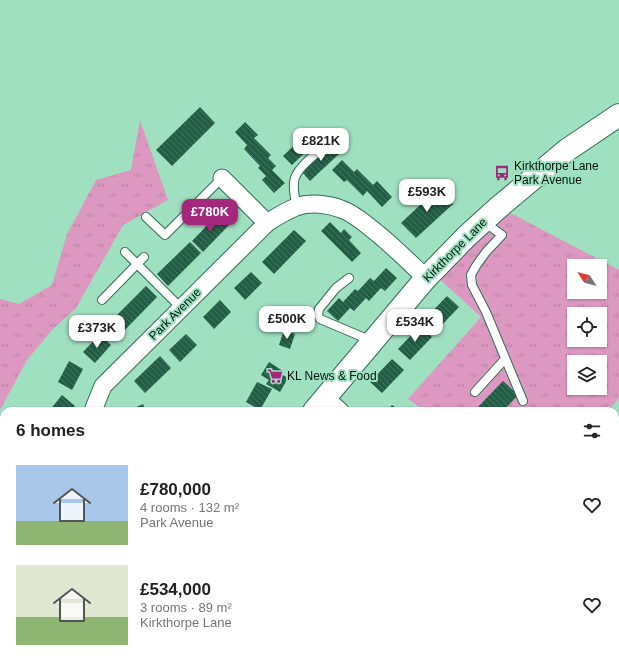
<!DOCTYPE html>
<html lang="en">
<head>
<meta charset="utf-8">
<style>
  body { margin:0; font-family:Helvetica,sans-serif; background:#f2f2f2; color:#222; height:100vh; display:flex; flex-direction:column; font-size:15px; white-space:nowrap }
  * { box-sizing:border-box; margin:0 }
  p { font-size:13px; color:#767676 }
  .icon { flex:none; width:22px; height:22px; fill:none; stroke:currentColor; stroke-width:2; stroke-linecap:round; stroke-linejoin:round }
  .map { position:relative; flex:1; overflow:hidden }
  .sheet { position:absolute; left:0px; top:407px; width:619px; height:256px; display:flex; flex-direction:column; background:#fff; border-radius:12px 12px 0 0; box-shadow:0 1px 3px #0004 }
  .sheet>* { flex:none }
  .needle { width:26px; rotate:306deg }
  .fabs { position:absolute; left:567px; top:259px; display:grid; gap:8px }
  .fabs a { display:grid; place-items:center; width:40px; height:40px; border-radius:0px; background:#fff; box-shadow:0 1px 3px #0004; font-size:20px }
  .price { position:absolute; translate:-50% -34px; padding:0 9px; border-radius:8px; background:#fff; color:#222; font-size:13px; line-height:26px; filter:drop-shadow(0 1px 2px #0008) }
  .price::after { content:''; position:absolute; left:50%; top:24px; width:12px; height:9px; margin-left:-6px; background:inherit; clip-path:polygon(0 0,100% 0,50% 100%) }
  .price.current { background:#a3287d; color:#fff }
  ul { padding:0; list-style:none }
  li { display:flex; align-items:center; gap:12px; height:100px; padding:0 16px }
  li span { display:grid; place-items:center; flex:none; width:112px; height:80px; border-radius:0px; color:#555 }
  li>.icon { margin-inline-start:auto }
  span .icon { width:48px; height:48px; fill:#fffc; stroke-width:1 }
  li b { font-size:17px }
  h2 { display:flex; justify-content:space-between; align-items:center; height:48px; padding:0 16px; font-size:17px }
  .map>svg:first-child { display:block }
</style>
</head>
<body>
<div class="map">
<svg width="619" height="663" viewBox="0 0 619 663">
  <defs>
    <pattern id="grass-tufts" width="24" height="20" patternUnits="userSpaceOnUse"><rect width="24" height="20" fill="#dd98c1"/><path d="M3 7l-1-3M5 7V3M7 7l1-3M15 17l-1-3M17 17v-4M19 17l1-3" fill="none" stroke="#bc82a4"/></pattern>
    <pattern id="building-back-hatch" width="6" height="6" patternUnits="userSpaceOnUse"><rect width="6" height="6" fill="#205e45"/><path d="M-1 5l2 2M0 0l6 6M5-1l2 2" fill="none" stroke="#447561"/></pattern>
  </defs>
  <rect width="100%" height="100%" fill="#9fe0c1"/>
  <g fill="url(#grass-tufts)" fill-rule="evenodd">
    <polygon points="140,120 168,200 123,225 76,308 52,330 27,360 0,410 0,299 19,304 52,285 67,234 96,180 131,170"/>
    <path d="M 499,207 L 619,270 L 619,398 L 608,411 L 425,411 L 408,399 L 481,317 L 432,272 ZM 574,266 L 600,266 L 600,292 L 574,292 ZM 574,314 L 600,314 L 600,340 L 574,340 ZM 574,362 L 600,362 L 600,388 L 574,388 Z"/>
  </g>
  <g fill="url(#building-back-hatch)">
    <polygon points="200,107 215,123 172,166 156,150"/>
    <polygon points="245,122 258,135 254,138 271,155 268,158 276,166 272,170 285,183 274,193 262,180 266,176 258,168 260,166 244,149 247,145 235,132"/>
    <polygon points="307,133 316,142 292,165 283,156"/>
    <polygon points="332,144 340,153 310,181 302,172"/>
    <polygon points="342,160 354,172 357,169 373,185 377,181 392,197 382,207 367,191 363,196 347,180 344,182 332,170"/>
    <polygon points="438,188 453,204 416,238 401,223"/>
    <polygon points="218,214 229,225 203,252 192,241"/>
    <polygon points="330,222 341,233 344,229 352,237 349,240 361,253 352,262 321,231"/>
    <polygon points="294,230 306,241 274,274 262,262"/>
    <polygon points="190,242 201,253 168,286 157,274"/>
    <polygon points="386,268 397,278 385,291 381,288 369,301 366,298 354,311 350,308 338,321 327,311 339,298 343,302 355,289 358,291 370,278 374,281"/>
    <polygon points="251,272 262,283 245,300 234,288"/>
    <polygon points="146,286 157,297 120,335 109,323"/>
    <polygon points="447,296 459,307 437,330 425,319"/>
    <polygon points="220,300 231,312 214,329 203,317"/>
    <polygon points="420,326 432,337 410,360 398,349"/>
    <polygon points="284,330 295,334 290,349 279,345"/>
    <polygon points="100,334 111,345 95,363 83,352"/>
    <polygon points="186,334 197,345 180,362 169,350"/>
    <polygon points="160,356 171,368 145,393 134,381"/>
    <polygon points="392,359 404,370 382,393 370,382"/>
    <polygon points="69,361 83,369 72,390 58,382"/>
    <polygon points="269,362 283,371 281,374 288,378 280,392 266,384 269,380 261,375"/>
    <polygon points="503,381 518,395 503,411 478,411 476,409"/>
    <polygon points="257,382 272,389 260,410 246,402"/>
    <polygon points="62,395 75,406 70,411 49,411"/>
    <polygon points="143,404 146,411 128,411"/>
    <polygon points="392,405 401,411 387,411"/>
    <polygon points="15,408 24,410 24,411 14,411"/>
    <polygon points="0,459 4,459 4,476 0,475"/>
    <polygon points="4,547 4,559 0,557"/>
    <rect x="0" y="620" width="4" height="16"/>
    <polygon points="80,659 99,659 102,663 83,663"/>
    <polygon points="195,659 206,659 203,663"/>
    <polygon points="266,659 282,659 284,660 282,663 265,663"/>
    <polygon points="346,659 366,659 363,663 342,663"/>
  </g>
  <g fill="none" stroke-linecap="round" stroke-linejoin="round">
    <g stroke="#2f6e54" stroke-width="10">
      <g id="lane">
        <path d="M 297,207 C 295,199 293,190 294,182 C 295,169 315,155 324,147"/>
        <polyline points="146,217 165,235 222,178"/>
        <polyline points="484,222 502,235 486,252 476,266 471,275 472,285 486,312 523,401"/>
        <polyline points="125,252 181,308"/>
        <polyline points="349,278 336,288 319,309 318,315 320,319 372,341"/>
        <polyline points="102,300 144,257"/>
        <polyline points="475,392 505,359"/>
      </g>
    </g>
    <g stroke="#2f6e54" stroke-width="19">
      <g id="street">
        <polyline points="222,178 267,223"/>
        <polyline points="325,398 340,411"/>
        <path d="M 94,411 L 94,408 L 103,386 L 267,223 C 276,217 286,211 296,207 C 310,202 328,204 341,209 C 353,213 363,222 372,229 C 391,244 408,261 426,278"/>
        <polyline points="3,447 4,448"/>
        <polyline points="0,598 4,599"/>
        <polyline points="315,663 318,659"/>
      </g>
    </g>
    <g stroke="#2f6e54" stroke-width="24">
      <g id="secondary">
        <polyline points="314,411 426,278 467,236 499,207 567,150 619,115"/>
        <polyline points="157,663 159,659"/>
      </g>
    </g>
    <use href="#lane" stroke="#fff" stroke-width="8"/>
    <use href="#street" stroke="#fff" stroke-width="17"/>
    <use href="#secondary" stroke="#fff" stroke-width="22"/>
  </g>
  <defs>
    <g id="bus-bare" transform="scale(1.2)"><path d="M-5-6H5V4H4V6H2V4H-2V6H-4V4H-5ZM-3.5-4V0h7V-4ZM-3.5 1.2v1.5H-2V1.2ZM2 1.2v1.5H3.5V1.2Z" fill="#a3287d" stroke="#9fe0c1" stroke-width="2.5" paint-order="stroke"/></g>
    <g id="supermarket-bare" transform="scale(1.2)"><path d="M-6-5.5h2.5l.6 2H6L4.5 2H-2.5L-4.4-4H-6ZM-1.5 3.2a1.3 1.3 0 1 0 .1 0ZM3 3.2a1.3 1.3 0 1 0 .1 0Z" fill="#a3287d" stroke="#9fe0c1" stroke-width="2.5" paint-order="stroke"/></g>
  </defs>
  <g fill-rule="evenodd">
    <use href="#bus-bare" x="502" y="173"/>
    <use href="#supermarket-bare" x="275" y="376"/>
  </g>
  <g text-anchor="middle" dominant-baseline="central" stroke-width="4" stroke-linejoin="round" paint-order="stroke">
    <g font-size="12" fill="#00160b" stroke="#9fe0c1" text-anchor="start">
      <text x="514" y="166">Kirkthorpe Lane<tspan x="514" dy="14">Park Avenue</tspan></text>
      <text x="287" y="376">KL News &amp; Food</text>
    </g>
    <g font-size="12" fill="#00160b" stroke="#9fe0c1">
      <text transform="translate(455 250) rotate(-45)">Kirkthorpe Lane</text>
      <text transform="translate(175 314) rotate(-45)">Park Avenue</text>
    </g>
  </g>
</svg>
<div class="fabs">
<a><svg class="needle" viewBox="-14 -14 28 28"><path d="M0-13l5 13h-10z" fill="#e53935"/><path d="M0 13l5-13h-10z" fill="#767676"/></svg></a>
<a><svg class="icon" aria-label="locate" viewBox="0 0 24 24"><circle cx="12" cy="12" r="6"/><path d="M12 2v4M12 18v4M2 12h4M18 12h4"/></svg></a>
<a><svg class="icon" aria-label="layers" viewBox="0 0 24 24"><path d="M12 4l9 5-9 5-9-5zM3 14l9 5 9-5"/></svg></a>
</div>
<b class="price" style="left:321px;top:162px">£821K</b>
<b class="price" style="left:427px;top:213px">£593K</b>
<b class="price current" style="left:210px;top:233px">£780K</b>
<b class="price" style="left:287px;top:340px">£500K</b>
<b class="price" style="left:415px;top:343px">£534K</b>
<b class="price" style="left:97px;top:349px">£373K</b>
<section class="sheet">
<h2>6 homes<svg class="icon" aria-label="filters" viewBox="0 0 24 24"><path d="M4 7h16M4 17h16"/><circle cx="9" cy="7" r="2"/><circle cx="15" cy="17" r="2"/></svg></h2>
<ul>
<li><span style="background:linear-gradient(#a9c7e8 70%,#8fb573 0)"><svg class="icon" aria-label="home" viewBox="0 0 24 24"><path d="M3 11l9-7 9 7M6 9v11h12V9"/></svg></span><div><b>£780,000</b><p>4 rooms · 132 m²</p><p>Park Avenue</p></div><svg class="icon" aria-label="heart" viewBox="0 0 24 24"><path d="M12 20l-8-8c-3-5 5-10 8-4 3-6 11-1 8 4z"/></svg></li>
<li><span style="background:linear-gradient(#dfe7d0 65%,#8fb573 0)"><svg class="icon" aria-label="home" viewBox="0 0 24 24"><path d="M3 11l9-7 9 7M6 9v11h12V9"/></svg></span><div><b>£534,000</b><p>3 rooms · 89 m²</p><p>Kirkthorpe Lane</p></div><svg class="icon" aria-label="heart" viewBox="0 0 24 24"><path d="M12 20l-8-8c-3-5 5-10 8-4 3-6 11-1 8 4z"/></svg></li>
</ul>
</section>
</div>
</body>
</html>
